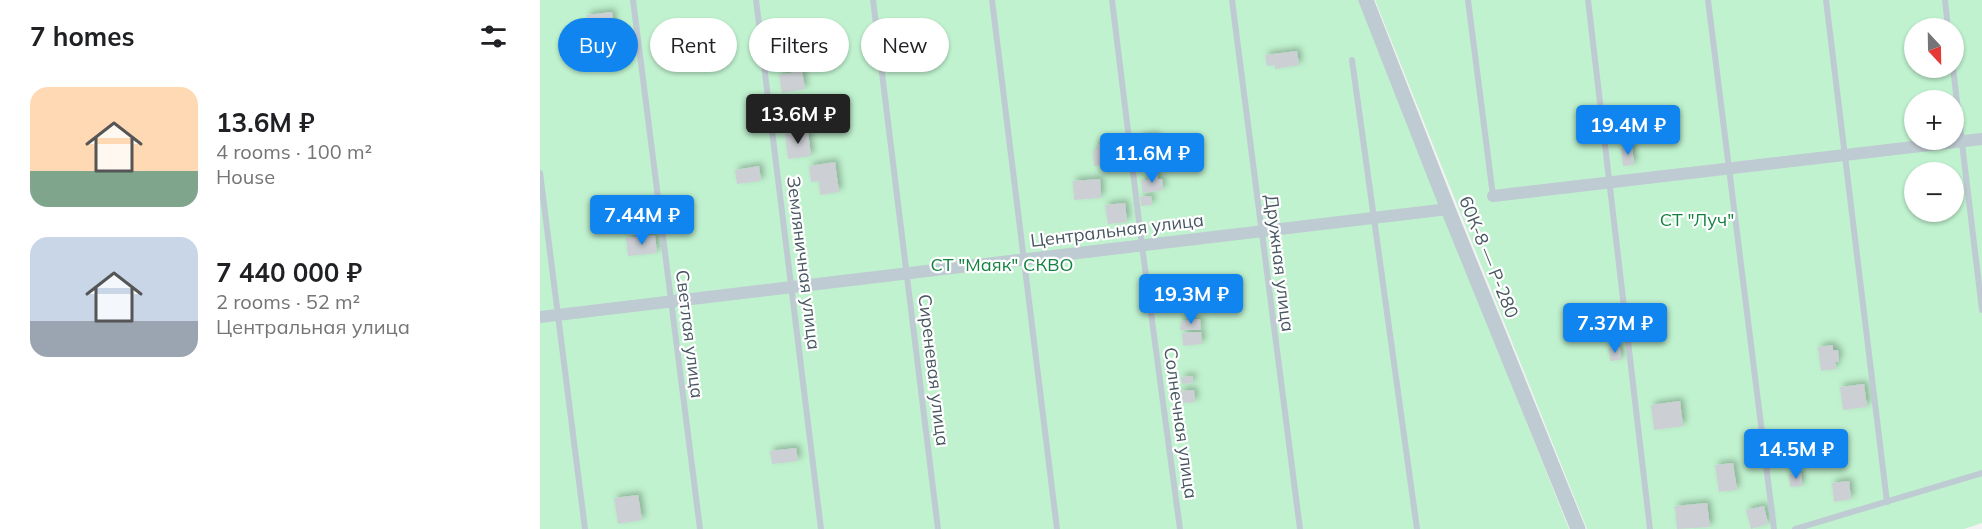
<!DOCTYPE html>
<html lang="en">
<head>
<meta charset="utf-8">
<style>
  body { margin:0; font-family:Mulish,sans-serif; background:#f6f6f6; color:#202124; height:100vh; display:flex; flex-direction:column; font-size:22px; white-space:nowrap }
  * { box-sizing:border-box; margin:0 }
  p { font-size:20px; color:#757577 }
  .icon { flex:none; width:33px; height:33px; fill:none; stroke:currentColor; stroke-width:2; stroke-linecap:round; stroke-linejoin:round }
  .map { position:relative; flex:1; overflow:hidden }
  .details { display:flex; flex-direction:column; background:#fff; width:540px }
  .details>* { flex:none }
  .hud { position:absolute; left:18px; top:18px; width:570px; height:54px; display:flex; gap:12px }
  .needle { width:39px; rotate:158deg }
  .controls { position:absolute; left:1364px; top:18px; display:grid; gap:12px }
  .controls a { display:grid; place-items:center; width:60px; height:60px; border-radius:50%; background:#fff; box-shadow:0 2px 4px #0004; font-size:30px }
  .price { position:absolute; translate:-50% -51px; padding:0 14px; border-radius:6px; background:#1185ef; color:#fff; font-size:20px; line-height:39px; filter:drop-shadow(0 2px 3px #0008) }
  .price::after { content:''; position:absolute; left:50%; top:36px; width:18px; height:14px; margin-left:-9px; background:inherit; clip-path:polygon(0 0,100% 0,50% 100%) }
  .price.current { background:#222; color:#fff }
  ul { padding:0; list-style:none }
  li { display:flex; align-items:center; gap:18px; height:150px; padding:0 30px }
  li span { display:grid; place-items:center; flex:none; width:168px; height:120px; border-radius:18px; color:#555 }
  li>.icon { margin-inline-start:auto }
  span .icon { width:72px; height:72px; fill:#fffc; stroke-width:1 }
  li b { font-size:26px }
  h2 { display:flex; justify-content:space-between; align-items:center; height:72px; padding:0 30px; font-size:26px }
  .chip { padding:0 21px; border-radius:27px; background:#fff; box-shadow:0 2px 4px #0004; font-size:21px; line-height:54px }
  .chip.current { background:#1185ef; color:#fff }
  main { display:flex; flex:1; min-height:0 }
  .map>svg:first-child { display:block }
</style>
</head>
<body>
<main>
<section class="details">
<h2>7 homes<svg class="icon" aria-label="filters" viewBox="0 0 24 24"><path d="M4 7h16M4 17h16"/><circle cx="9" cy="7" r="2"/><circle cx="15" cy="17" r="2"/></svg></h2>
<ul>
<li><span style="background:linear-gradient(#ffd9b3 70%,#7fa58c 0)"><svg class="icon" aria-label="home" viewBox="0 0 24 24"><path d="M3 11l9-7 9 7M6 9v11h12V9"/></svg></span><div><b>13.6M ₽</b><p>4 rooms · 100 m²</p><p>House</p></div></li>
<li><span style="background:linear-gradient(#c9d6e8 70%,#9aa5b1 0)"><svg class="icon" aria-label="home" viewBox="0 0 24 24"><path d="M3 11l9-7 9 7M6 9v11h12V9"/></svg></span><div><b>7 440 000 ₽</b><p>2 rooms · 52 m²</p><p>Центральная улица</p></div></li>
</ul>
</section>
<div class="map">
<svg width="1442" height="529" viewBox="0 0 1442 529">
  <defs>
    <filter id="shadow"><feDropShadow dx="3.5" dy="-3.5" stdDeviation="3" flood-color="#0004"/></filter>
  </defs>
  <rect width="100%" height="100%" fill="#f4f2f2"/>
  <g fill="#c0f2cf" fill-rule="evenodd">
    <polygon points="0,0 819,0 1029,529 0,529"/>
    <path d="M 835,0 L 1442,0 L 1442,523 L 1424,529 L 1047,529 ZM 1374,28 L 1413,28 L 1413,68 L 1374,68 ZM 1374,100 L 1413,100 L 1413,140 L 1374,140 ZM 1374,172 L 1413,172 L 1413,212 L 1374,212 Z"/>
  </g>
  <g fill="#ccd0d4" filter="url(#shadow)">
    <polygon points="72,12 74,30 49,32 47,15"/>
    <polygon points="757,51 759,65 735,69 735,65 727,66 725,55"/>
    <polygon points="262,71 265,89 242,93 239,75"/>
    <polygon points="268,132 271,156 248,159 245,134"/>
    <polygon points="616,135 618,153 601,154 599,137"/>
    <polygon points="572,143 574,155 580,155 581,163 554,166 553,150 557,150 557,145"/>
    <polygon points="1092,146 1094,165 1083,166 1081,148"/>
    <polygon points="606,160 606,168 595,169 594,162"/>
    <polygon points="295,162 299,192 280,195 279,181 271,182 269,166"/>
    <polygon points="219,166 221,181 197,184 195,170"/>
    <polygon points="617,175 618,179 622,179 623,190 603,193 601,180 608,180 608,176"/>
    <polygon points="560,179 561,198 534,200 533,181"/>
    <polygon points="611,196 612,205 601,206 600,197"/>
    <polygon points="585,203 587,222 568,224 565,205"/>
    <polygon points="109,221 111,233 91,235 89,223"/>
    <polygon points="115,235 117,253 88,256 86,238"/>
    <polygon points="660,319 661,330 640,330 641,321"/>
    <polygon points="661,332 662,344 643,346 642,333"/>
    <polygon points="1293,345 1293,350 1298,350 1299,362 1295,362 1296,369 1281,371 1278,347"/>
    <polygon points="1080,347 1081,360 1070,361 1069,348"/>
    <polygon points="653,376 653,383 642,384 641,377"/>
    <polygon points="1324,384 1327,407 1303,410 1300,387"/>
    <polygon points="654,390 655,402 641,403 640,391"/>
    <polygon points="1140,401 1143,426 1114,430 1111,405"/>
    <polygon points="256,448 258,461 232,464 230,451"/>
    <polygon points="1193,463 1197,490 1179,492 1175,465"/>
    <polygon points="1261,473 1262,486 1250,487 1249,474"/>
    <polygon points="1309,481 1311,499 1294,502 1292,483"/>
    <polygon points="98,495 102,520 78,524 74,498"/>
    <polygon points="1167,503 1170,527 1137,529 1135,506"/>
    <polygon points="1224,506 1228,524 1211,529 1206,510"/>
  </g>
  <g fill="none" stroke-linecap="round" stroke-linejoin="round">
    <g stroke="#bfcbd2" stroke-width="6">
      <polyline points="93,0 160,529"/>
      <polyline points="216,0 281,529"/>
      <polyline points="333,0 398,529"/>
      <polyline points="452,0 517,529"/>
      <polyline points="572,0 602,246 640,529"/>
      <polyline points="692,0 760,529"/>
      <polyline points="928,0 953,196"/>
      <polyline points="1048,0 1110,529"/>
      <polyline points="1168,0 1234,529"/>
      <polyline points="1286,0 1347,502"/>
      <polyline points="1405,0 1408,28"/>
      <polyline points="812,60 877,529"/>
      <polyline points="1413,68 1442,310"/>
      <polyline points="0,173 45,529"/>
      <polyline points="1255,529 1442,473"/>
    </g>
    <g stroke="#bfcbd2" stroke-width="12">
      <polyline points="953,196 1442,139"/>
      <polyline points="0,317 908,209"/>
    </g>
    <polyline stroke="#bfcbd2" stroke-width="15" points="826,0 908,209 1038,529"/>
  </g>
  <g text-anchor="middle" dominant-baseline="central" stroke-width="4.5" stroke-linejoin="round" paint-order="stroke">
    <g font-size="18" fill="#138341" stroke="#fff">
      <text x="1157" y="219">СТ "Луч"</text>
      <text x="462" y="264">СТ "Маяк" СКВО</text>
    </g>
    <g font-size="18" fill="#485761" stroke="#fff">
      <text transform="translate(577 230) rotate(-7)">Центральная улица</text>
      <text transform="translate(949 257) rotate(68)">60К-8 — Р-280</text>
      <text transform="translate(264 263) rotate(83)">Земляничная улица</text>
      <text transform="translate(740 263) rotate(83)">Дружная улица</text>
      <text transform="translate(150 334) rotate(83)">Светлая улица</text>
      <text transform="translate(394 370) rotate(83)">Сиреневая улица</text>
      <text transform="translate(641 423) rotate(82)">Солнечная улица</text>
    </g>
  </g>
</svg>
<div class="controls">
<a><svg class="needle" viewBox="-14 -14 28 28"><path d="M0-13l5 13h-10z" fill="#e53935"/><path d="M0 13l5-13h-10z" fill="#757577"/></svg></a>
<a>+</a>
<a>−</a>
</div>
<b class="price current" style="left:258px;top:145px">13.6M ₽</b>
<b class="price" style="left:1088px;top:156px">19.4M ₽</b>
<b class="price" style="left:612px;top:184px">11.6M ₽</b>
<b class="price" style="left:102px;top:246px">7.44M ₽</b>
<b class="price" style="left:651px;top:325px">19.3M ₽</b>
<b class="price" style="left:1075px;top:354px">7.37M ₽</b>
<b class="price" style="left:1256px;top:480px">14.5M ₽</b>
<div class="hud">
<a class="chip current">Buy</a>
<a class="chip">Rent</a>
<a class="chip">Filters</a>
<a class="chip">New</a>
</div>
</div>
</main>
</body>
</html>
